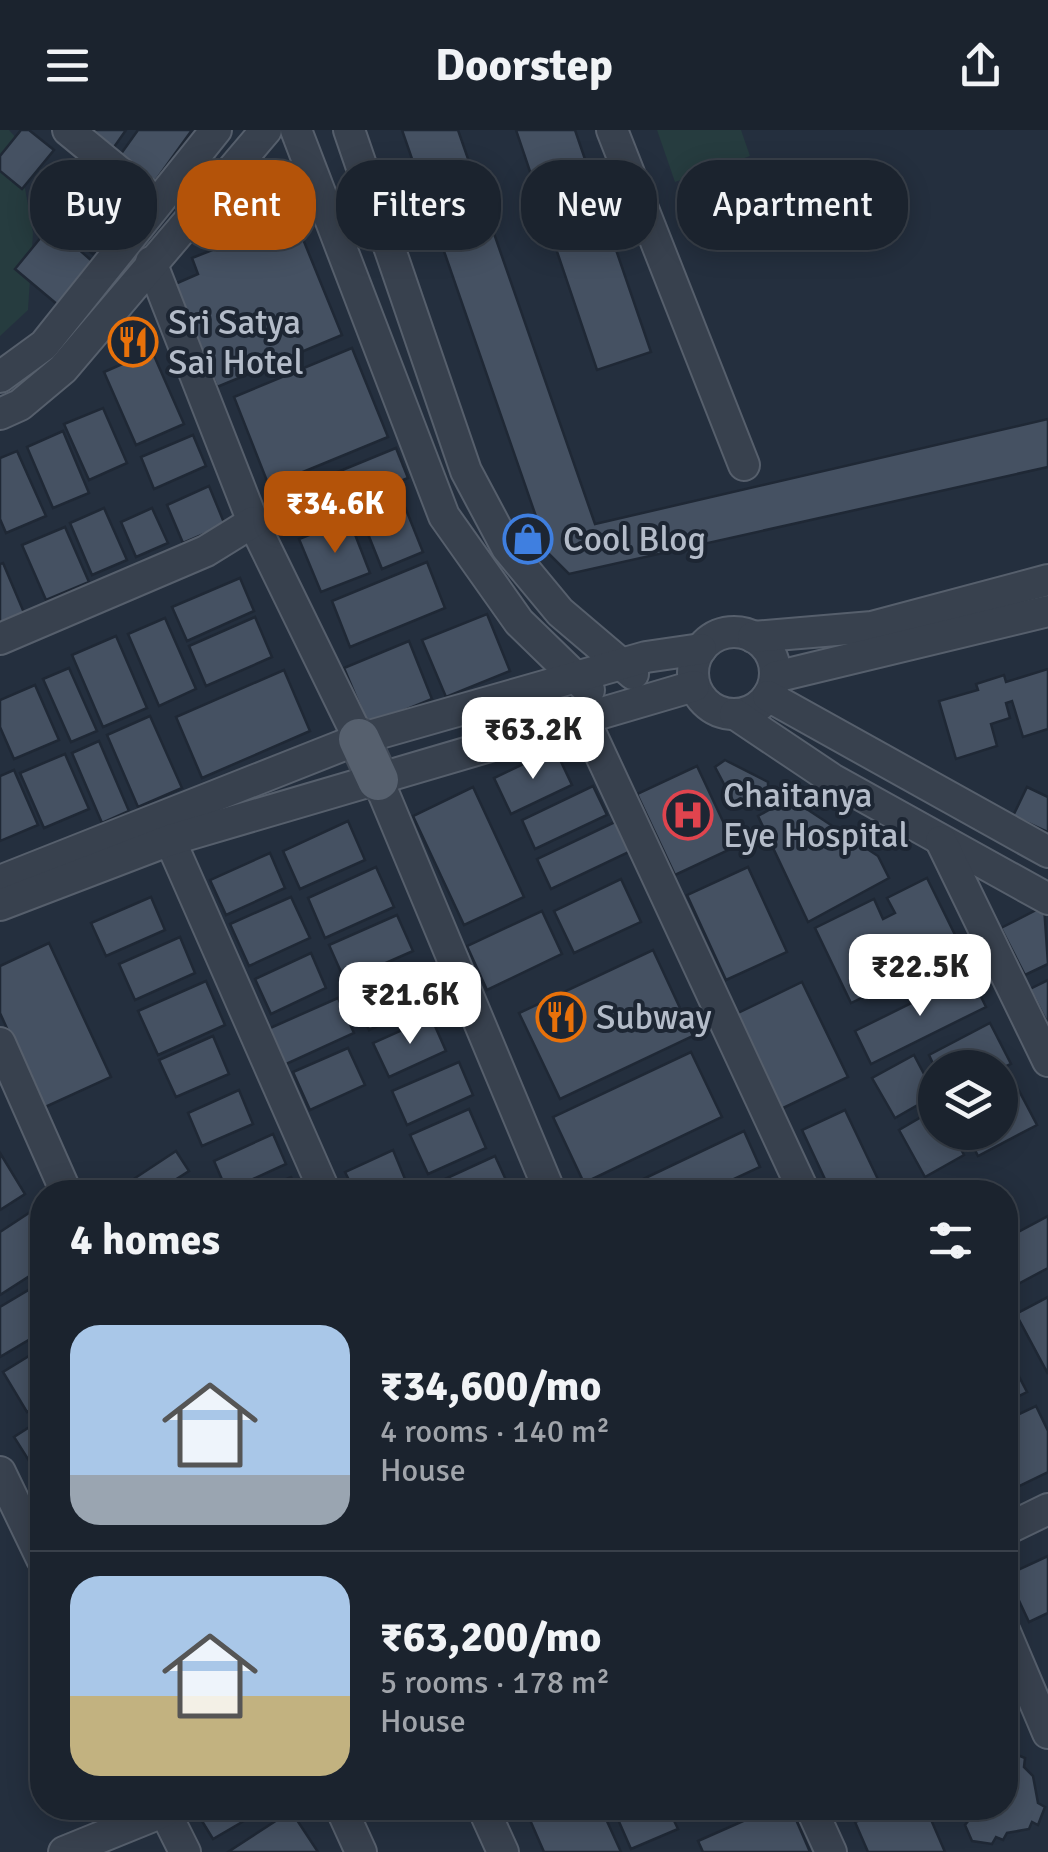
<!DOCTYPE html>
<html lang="en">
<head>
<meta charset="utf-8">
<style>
  body { margin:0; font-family:Signika,sans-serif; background:#242b36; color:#f1f3f6; height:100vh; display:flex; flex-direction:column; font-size:38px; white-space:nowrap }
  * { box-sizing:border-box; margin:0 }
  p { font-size:32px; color:#a0a4aa }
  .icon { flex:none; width:55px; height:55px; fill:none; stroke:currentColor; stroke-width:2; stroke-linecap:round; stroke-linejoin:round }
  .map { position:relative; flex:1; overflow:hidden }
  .details { position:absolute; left:30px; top:1050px; width:988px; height:640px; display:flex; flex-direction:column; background:#1b232e; border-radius:40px; box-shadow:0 5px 25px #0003,0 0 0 2px #39404a }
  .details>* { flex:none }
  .top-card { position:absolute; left:30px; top:30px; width:990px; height:90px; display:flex; gap:20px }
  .buttons { position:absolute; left:918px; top:920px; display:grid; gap:20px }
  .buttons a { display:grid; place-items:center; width:100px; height:100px; border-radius:50%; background:#1b232e; box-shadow:0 5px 25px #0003,0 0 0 2px #39404a; font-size:50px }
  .price { position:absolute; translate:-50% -85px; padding:0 22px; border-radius:20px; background:#fff; color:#222; font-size:32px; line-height:65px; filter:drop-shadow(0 2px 5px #0008) }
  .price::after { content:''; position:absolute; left:50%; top:60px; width:30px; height:22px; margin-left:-15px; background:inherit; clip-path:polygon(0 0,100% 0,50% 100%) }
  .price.selected { background:#b45309; color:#fff }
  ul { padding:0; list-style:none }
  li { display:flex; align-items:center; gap:30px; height:250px; padding:0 40px }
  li+li { border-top:2px solid #39404a }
  li span { display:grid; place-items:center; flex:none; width:280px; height:200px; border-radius:30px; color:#555 }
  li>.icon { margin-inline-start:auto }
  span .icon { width:120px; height:120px; fill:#fffc; stroke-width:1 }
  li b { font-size:42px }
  h2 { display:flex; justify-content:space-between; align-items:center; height:120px; padding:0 40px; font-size:42px }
  .pill { padding:0 35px; border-radius:40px; background:#1b232e; box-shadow:0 5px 25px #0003,0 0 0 2px #39404a; font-size:35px; line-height:90px }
  .pill.selected { background:#b45309; color:#fff }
  header { display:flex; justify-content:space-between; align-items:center; height:130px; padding:0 40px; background:#1b232e; font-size:45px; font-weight:700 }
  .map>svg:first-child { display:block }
</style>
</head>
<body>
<header><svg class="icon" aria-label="menu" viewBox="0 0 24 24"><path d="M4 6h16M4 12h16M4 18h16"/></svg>Doorstep<svg class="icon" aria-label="share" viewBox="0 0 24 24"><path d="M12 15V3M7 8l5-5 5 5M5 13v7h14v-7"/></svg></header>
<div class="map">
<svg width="1048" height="1722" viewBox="0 0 1048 1722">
  <rect width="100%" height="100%" fill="#242f3e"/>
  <g fill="#263c3f">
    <polygon points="0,0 9,0 16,8 33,103 28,180 0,206"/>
    <polygon points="657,0 741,0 750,26 675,52"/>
  </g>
  <g fill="#455162" stroke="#1f2835" stroke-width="2.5">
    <polygon points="21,0 29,0 54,20 22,59 0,41 0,26"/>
    <polygon points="83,0 126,0 112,20"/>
    <polygon points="138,0 192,0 153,54 118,28"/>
    <polygon points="402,0 458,0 595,394 1048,289 1048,337 569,444 549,424"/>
    <polygon points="516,0 575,0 651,222 597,240"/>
    <polygon points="69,42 124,86 93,124 38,81"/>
    <polygon points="294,87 342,205 217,257 175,154 198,144 192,128 215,119 211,109 259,90 262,100"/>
    <polygon points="51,95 101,139 58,175 15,139"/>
    <polygon points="352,218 388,307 269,356 234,267"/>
    <polygon points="152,221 184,294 136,315 104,242"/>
    <polygon points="103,278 127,333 89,350 64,294"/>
    <polygon points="63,301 89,363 53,378 27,317"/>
    <polygon points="193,305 206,336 154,359 141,327"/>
    <polygon points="396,318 408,348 295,394 284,364"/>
    <polygon points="17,321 46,386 6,403 0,389 0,328"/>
    <polygon points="209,356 225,395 183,413 167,375"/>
    <polygon points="399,362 423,422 382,439 358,379"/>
    <polygon points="104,378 127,430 92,445 70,393"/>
    <polygon points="152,378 168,413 136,427 121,392"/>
    <polygon points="349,389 370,443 321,462 299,409"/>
    <polygon points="65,397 89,452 46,470 22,415"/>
    <polygon points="427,432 445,478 350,517 332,471"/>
    <polygon points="3,433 25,485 0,496 0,434"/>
    <polygon points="240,448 254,481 187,511 172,477"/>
    <polygon points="487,484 510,541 446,567 422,510"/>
    <polygon points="255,487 272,527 206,556 189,516"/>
    <polygon points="165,488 196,559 159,576 128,504"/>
    <polygon points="116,506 147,578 103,597 72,525"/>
    <polygon points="409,511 432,569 368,595 344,538"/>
    <polygon points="69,538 97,601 71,612 43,549"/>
    <polygon points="1048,539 1048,599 1023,607 1012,571 1006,573 1010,588 991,594 997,616 956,629 939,571 978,560 976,554 1004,545 1006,552"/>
    <polygon points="284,540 310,601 202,648 176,587"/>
    <polygon points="35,555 59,610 14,629 0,597 0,570"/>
    <polygon points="150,586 182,658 138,677 107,605"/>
    <polygon points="99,611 129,681 102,693 72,623"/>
    <polygon points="555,619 572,655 511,684 494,648"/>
    <polygon points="65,624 89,679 44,698 20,643"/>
    <polygon points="725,630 768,652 768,658 734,673 715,637"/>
    <polygon points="697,636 735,717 675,745 637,664"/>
    <polygon points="14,640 38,695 0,711 0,646"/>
    <polygon points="593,656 607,685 535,719 522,690"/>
    <polygon points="473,657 524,767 464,795 413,686"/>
    <polygon points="1027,657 1048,667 1048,702 1013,686"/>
    <polygon points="790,668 878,726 889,748 808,792 758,686"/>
    <polygon points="348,691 365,730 300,759 283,721"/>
    <polygon points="617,691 631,721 551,759 537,729"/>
    <polygon points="270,723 285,758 226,785 210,750"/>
    <polygon points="376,737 394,777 325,808 308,768"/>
    <polygon points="748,737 787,822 726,850 687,765"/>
    <polygon points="927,748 960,815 918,836 912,824 884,838 892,853 851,873 815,798 874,769 883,789 895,783 887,768"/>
    <polygon points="621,749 641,792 574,823 554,781"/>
    <polygon points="151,767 165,800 106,826 91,793"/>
    <polygon points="291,767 310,808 249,836 230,794"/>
    <polygon points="1044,776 1048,834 1025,845 1001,798"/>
    <polygon points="542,781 562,824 487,860 467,816"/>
    <polygon points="397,785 413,821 345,851 329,815"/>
    <polygon points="180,807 195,843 135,870 119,834"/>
    <polygon points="49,813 111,947 43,978 0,883 0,836"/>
    <polygon points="653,820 693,906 560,969 519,883"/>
    <polygon points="311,823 326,858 271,884 255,849"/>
    <polygon points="412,841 427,874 369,900 354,867"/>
    <polygon points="970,844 986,877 871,934 855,901"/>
    <polygon points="1048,850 1048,894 1030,859"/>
    <polygon points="206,851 225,895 158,925 138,881"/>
    <polygon points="802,852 848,947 781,979 736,884"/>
    <polygon points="338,868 354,903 284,935 268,899"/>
    <polygon points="431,887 446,921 389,947 373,913"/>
    <polygon points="990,893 1011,934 1000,939 935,938 929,925"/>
    <polygon points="213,906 229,944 176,967 159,930"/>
    <polygon points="348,918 365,955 310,980 293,942"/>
    <polygon points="691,922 722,987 584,1053 553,987"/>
    <polygon points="914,925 935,965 895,988 872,948"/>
    <polygon points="459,932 473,965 407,995 392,961"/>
    <polygon points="1016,955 1037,995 978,1026 966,1002 1000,1002 1000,964"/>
    <polygon points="239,960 253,994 202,1016 188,983"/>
    <polygon points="469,979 486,1018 428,1044 410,1005"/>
    <polygon points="935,979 935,1002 952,1002 964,1025 925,1047 899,1000"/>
    <polygon points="845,980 884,1062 831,1062 802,1000"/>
    <polygon points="744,1001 760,1037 706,1062 616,1062"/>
    <polygon points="273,1004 286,1034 227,1061 214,1031"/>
    <polygon points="393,1020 405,1049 376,1062 355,1062 345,1042"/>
    <polygon points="176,1021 189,1041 156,1062 114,1062"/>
    <polygon points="0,1023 25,1064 0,1080"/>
    <polygon points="495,1026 511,1061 437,1062 434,1054"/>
    <polygon points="291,1047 298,1062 255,1062"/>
    <polygon points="38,1077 42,1084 42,1138 0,1165 0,1102"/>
    <polygon points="1048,1086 1048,1138 1005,1161 1005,1109"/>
    <polygon points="42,1152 42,1202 0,1227 0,1177"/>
    <polygon points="1048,1167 1048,1244 1016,1184"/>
    <polygon points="42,1218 42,1273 27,1282 3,1242"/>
    <polygon points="1013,1235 1027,1262 1005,1273 1005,1239"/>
    <polygon points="1036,1276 1048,1301 1048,1342 1005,1363 1005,1291"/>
    <polygon points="42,1289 42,1342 38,1345 14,1307"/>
    <polygon points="1048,1426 1048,1483 1029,1492 1007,1445"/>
    <polygon points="1008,1621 1025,1628 1024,1637 1033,1646 1038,1673 1045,1677 1038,1695 1032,1692 1029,1699 1007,1703 1003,1710 996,1707 992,1714 972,1711 965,1695 969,1690 961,1683 964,1678 1005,1678"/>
    <polygon points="194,1678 266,1678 213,1709"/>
    <polygon points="558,1678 601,1678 621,1722 544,1722 530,1690"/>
    <polygon points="613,1678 668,1678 678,1699 631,1719"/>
    <polygon points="773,1678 791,1678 810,1722 703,1722 698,1711"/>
    <polygon points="889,1678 926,1678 945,1722 868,1722 855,1692"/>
    <polygon points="291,1681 318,1722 228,1722"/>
  </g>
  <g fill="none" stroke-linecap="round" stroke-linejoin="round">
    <g stroke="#565f6c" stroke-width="34">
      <g id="minor">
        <polyline points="68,0 156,72"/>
        <polyline points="296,0 444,386 519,492 589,560"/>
        <polyline points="349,0 466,341 507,418 560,482 633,544"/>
        <polyline points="612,0 744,335"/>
        <polyline points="151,132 253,392 359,609"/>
        <polyline points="0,247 44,215 216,0"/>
        <polyline points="0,284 20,275 63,239 266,0"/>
        <circle cx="734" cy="543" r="41"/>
        <polyline points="753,507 872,497 1048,450"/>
        <polyline points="0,509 206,421 253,392"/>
        <polyline points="775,547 1048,481"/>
        <polyline points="768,566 1048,722"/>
        <polyline points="735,584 832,649 1048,769"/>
        <polyline points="584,589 804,1062"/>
        <polyline points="378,650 550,1062"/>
        <polyline points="170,710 325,1062"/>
        <polyline points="941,711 1048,931"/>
        <polyline points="0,751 359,609 646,527 701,519"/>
        <polyline points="0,775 170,710 694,556"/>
        <polyline points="0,913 66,1062"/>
        <polyline points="0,1342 42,1429"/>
        <polyline points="1005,1400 1048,1379"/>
        <polyline points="1005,1502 1048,1603"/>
        <polyline points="163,1678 185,1722"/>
        <polyline points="341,1678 361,1722"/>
        <polyline points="483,1678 503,1722"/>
        <polyline points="811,1678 831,1722"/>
        <polyline points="64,1722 165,1681"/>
      </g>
    </g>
    <g stroke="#414a57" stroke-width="44">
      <polyline id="major" points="359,609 378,650"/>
    </g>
    <use href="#minor" stroke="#38414e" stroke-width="30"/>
    <use href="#major" stroke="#56606e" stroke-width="40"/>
  </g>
  <defs>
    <g id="restaurant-ring" transform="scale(2.5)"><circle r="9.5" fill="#1d2633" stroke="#e8710a" stroke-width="1.5"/><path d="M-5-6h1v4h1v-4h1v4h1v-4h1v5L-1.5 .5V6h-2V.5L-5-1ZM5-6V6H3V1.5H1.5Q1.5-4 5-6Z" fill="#e8710a"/></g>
    <g id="shop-ring" transform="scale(2.5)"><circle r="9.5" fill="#1d2633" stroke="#3f7fe0" stroke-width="1.5"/><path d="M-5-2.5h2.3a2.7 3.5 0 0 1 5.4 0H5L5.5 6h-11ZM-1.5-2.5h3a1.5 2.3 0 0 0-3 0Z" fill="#3f7fe0"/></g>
    <g id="hospital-ring" transform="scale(2.5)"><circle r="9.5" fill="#1d2633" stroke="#e0444e" stroke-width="1.5"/><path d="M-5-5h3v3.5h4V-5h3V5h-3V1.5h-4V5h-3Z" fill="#e0444e"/></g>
  </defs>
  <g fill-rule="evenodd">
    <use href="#restaurant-ring" x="133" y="212"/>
    <use href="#shop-ring" x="528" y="409"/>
    <use href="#hospital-ring" x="688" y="685"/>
    <use href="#restaurant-ring" x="561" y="887"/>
  </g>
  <g text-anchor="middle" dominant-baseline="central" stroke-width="8" stroke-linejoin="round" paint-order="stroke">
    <g font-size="35" fill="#b4bcc9" stroke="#1d2633" text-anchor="start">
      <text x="168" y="192">Sri Satya<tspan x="168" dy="40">Sai Hotel</tspan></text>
      <text x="563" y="409">Cool Blog</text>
      <text x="723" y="665">Chaitanya<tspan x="723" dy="40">Eye Hospital</tspan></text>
      <text x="596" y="887">Subway</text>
    </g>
  </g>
</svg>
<div class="buttons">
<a><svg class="icon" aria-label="layers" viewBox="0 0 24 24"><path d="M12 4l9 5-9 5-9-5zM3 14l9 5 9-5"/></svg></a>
</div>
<b class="price selected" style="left:335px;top:426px">₹34.6K</b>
<b class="price" style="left:533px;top:652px">₹63.2K</b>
<b class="price" style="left:920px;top:889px">₹22.5K</b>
<b class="price" style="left:410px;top:917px">₹21.6K</b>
<div class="top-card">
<a class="pill">Buy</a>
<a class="pill selected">Rent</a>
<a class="pill">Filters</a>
<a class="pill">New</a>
<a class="pill">Apartment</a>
</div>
<section class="details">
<h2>4 homes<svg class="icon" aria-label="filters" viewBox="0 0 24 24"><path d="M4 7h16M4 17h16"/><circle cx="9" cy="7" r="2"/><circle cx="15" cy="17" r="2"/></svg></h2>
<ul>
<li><span style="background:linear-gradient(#a9c7e8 75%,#9aa5b1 0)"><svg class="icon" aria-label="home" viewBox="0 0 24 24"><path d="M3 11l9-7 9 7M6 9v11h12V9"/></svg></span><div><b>₹34,600/mo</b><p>4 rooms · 140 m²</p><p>House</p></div></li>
<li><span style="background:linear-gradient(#a9c7e8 60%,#c2b280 0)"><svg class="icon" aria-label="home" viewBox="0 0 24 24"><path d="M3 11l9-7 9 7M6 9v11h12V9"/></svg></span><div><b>₹63,200/mo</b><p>5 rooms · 178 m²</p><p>House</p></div></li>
</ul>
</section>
</div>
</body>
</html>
